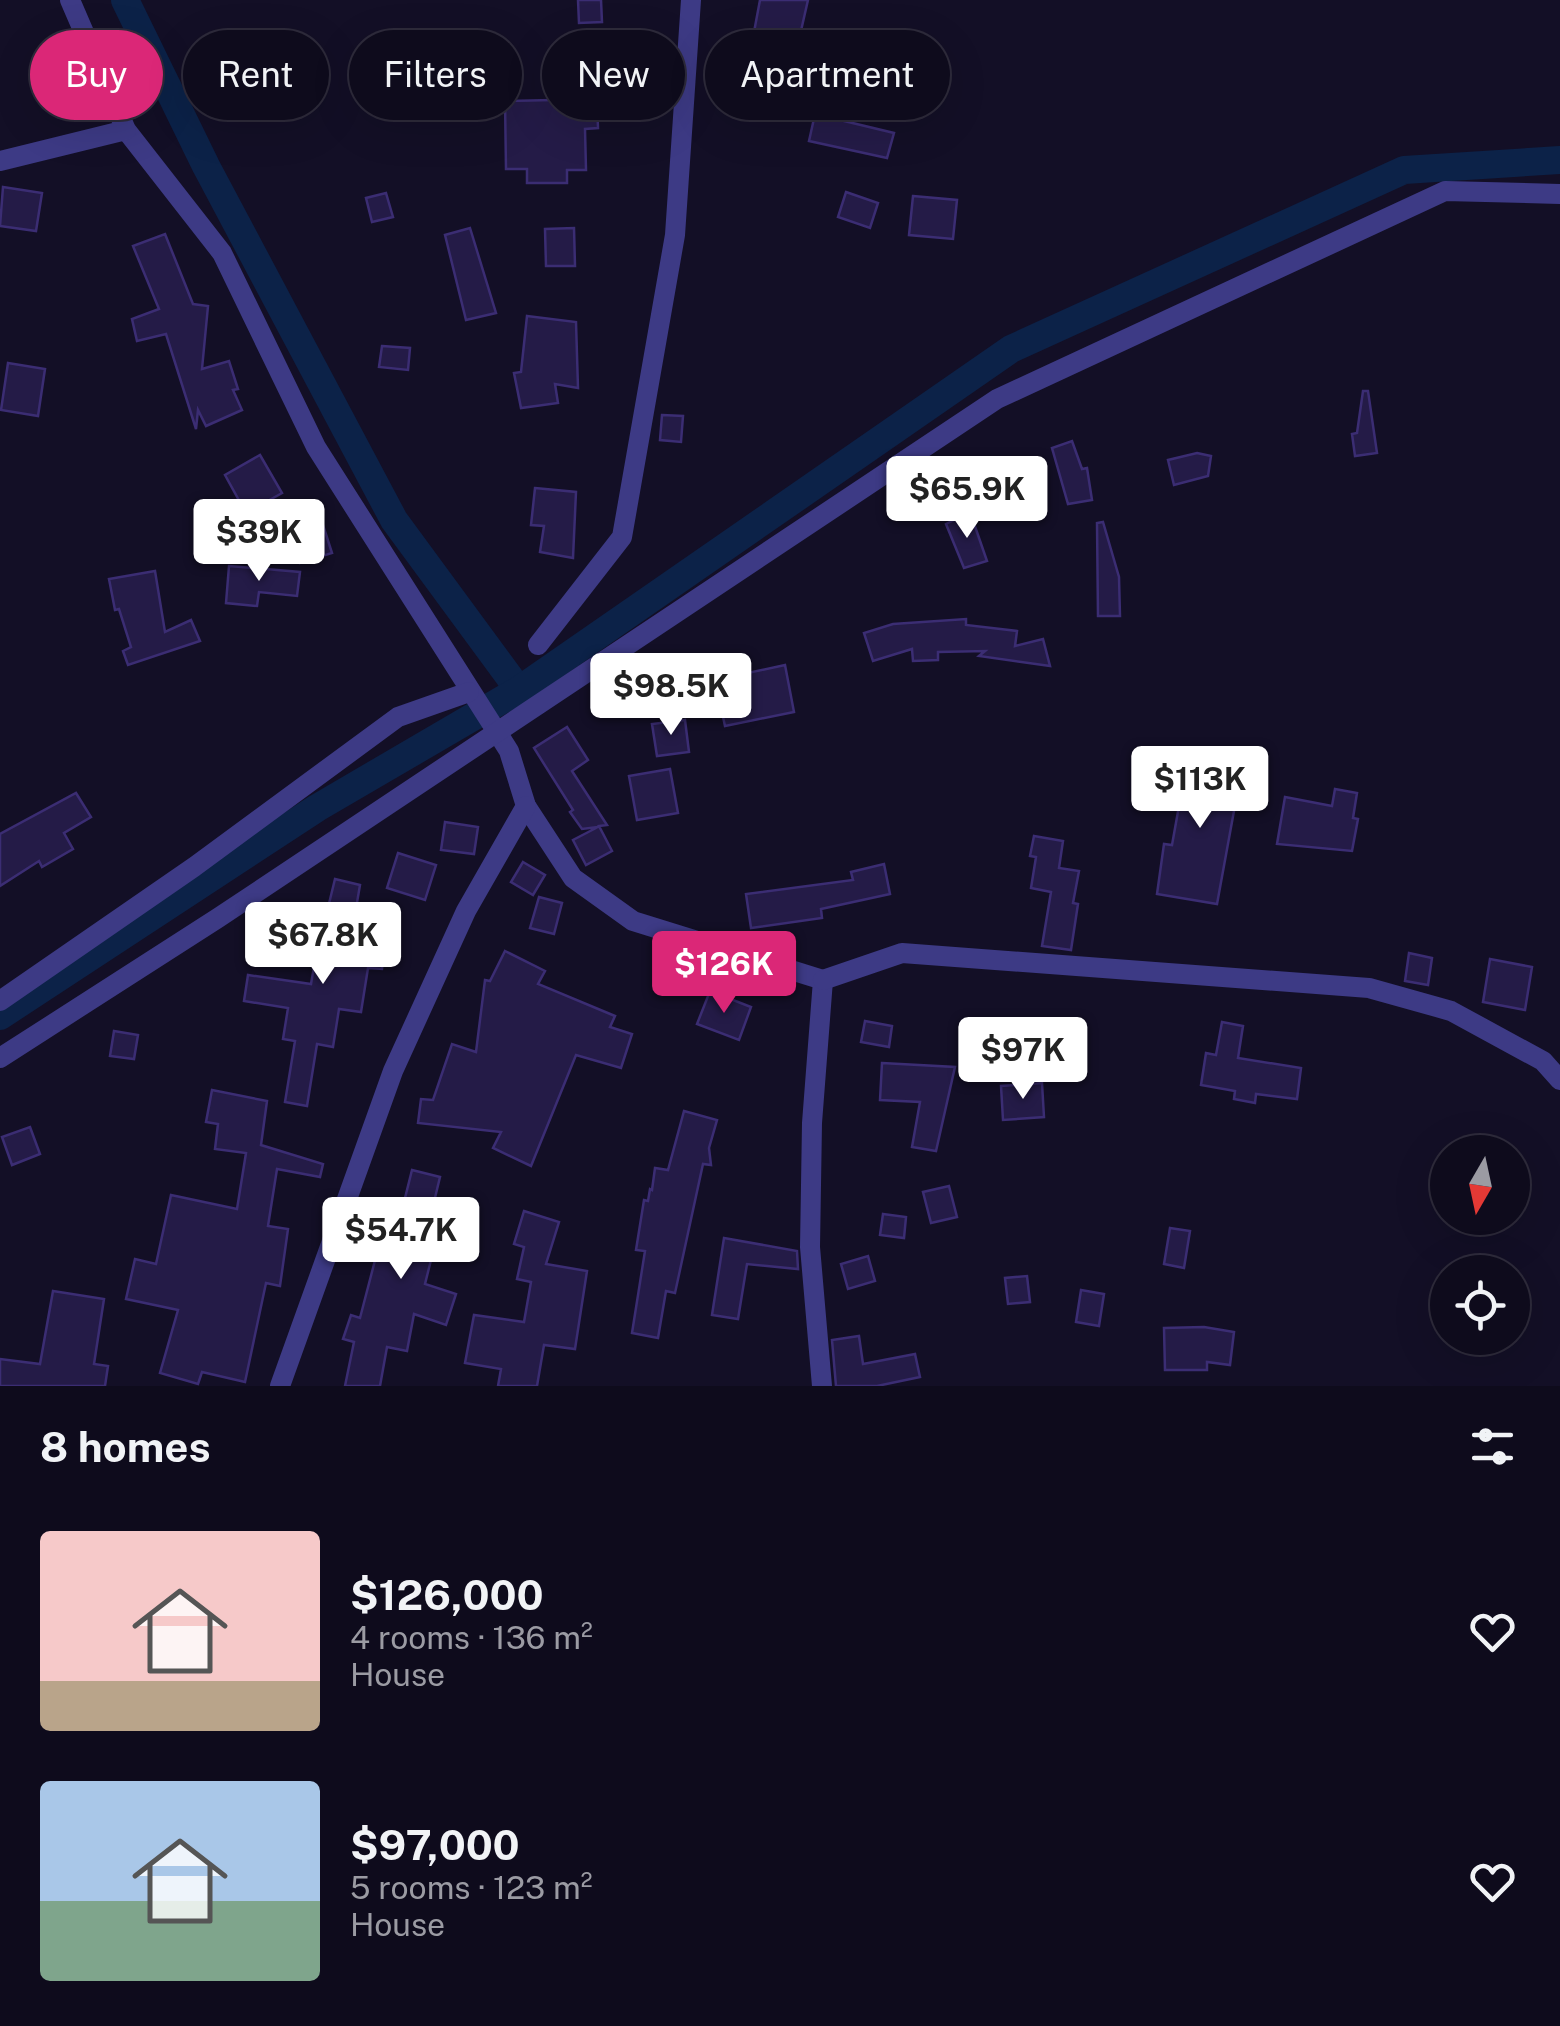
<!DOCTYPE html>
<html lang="en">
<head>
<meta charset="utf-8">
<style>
  body { margin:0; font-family:"Public Sans",sans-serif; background:#1c1929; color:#f1f3f6; height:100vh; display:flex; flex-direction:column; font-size:38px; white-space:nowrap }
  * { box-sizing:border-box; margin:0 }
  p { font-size:32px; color:#9b9ba3 }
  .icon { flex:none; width:55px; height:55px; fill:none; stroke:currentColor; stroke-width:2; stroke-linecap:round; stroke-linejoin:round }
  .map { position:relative; height:1386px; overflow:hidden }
  .side { display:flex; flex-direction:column; background:#0e0b1c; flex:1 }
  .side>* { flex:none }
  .hud { position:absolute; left:30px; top:30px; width:1000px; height:90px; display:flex; gap:20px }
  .needle { width:65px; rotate:189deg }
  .tools { position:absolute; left:1430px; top:1135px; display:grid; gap:20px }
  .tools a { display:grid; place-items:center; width:100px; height:100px; border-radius:50%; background:#0e0b1c; box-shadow:0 10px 40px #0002,0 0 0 2px #2e2b3b; font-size:50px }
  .price { position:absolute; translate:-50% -85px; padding:0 22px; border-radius:10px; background:#fff; color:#222; font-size:32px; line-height:65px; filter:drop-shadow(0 2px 5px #0008) }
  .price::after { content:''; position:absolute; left:50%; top:60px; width:30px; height:22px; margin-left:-15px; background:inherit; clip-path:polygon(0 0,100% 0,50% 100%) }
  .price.on { background:#db2777; color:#fff }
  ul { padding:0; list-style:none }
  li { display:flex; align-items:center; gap:30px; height:250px; padding:0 40px }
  li span { display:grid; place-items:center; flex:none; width:280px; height:200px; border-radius:10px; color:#555 }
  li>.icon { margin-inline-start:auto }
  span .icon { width:120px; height:120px; fill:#fffc; stroke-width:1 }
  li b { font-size:42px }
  h2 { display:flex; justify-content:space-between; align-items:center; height:120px; padding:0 40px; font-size:42px }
  .tag { padding:0 35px; border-radius:45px; background:#0e0b1c; box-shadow:0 10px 40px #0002,0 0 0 2px #2e2b3b; font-size:35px; line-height:90px }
  .tag.on { background:#db2777; color:#fff }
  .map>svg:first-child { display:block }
</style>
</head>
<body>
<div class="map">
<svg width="1560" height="1386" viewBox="0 0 1560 1386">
  <rect width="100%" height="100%" fill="#130f26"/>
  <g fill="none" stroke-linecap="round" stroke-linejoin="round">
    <g stroke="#0c2248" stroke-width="28">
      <polyline points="125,0 206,166 394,520 519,690"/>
      <polyline points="0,1016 317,808 519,690 1011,349 1404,170 1560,160"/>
    </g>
  </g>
  <g fill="#241b47" stroke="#3b2d73" stroke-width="2.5">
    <polygon points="578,0 601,0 602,22 579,23"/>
    <polygon points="760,0 808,0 795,57 789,99 743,91"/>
    <polygon points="375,57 407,60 403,95 372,92"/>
    <polygon points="597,99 598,128 585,129 586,170 567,170 567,183 527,183 527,169 506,169 505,101"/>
    <polygon points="815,114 894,133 887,158 809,141"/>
    <polygon points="3,187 42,193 36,231 0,226"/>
    <polygon points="846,192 878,203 870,228 838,217"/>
    <polygon points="386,193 393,217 372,222 366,198"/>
    <polygon points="913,196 957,200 953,239 909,235"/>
    <polygon points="470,228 496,313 466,320 445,235"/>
    <polygon points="574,228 575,266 546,266 545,229"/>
    <polygon points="165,234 193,304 208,306 202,369 229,361 238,389 233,390 242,410 206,426 198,410 196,429 166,334 137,341 132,319 159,309 133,246"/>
    <polygon points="527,316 576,322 578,388 555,384 558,403 521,408 514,373 521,372"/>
    <polygon points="382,346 410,348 408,370 379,367"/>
    <polygon points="8,363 45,369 38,416 1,410"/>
    <polygon points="1363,391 1368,391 1377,453 1355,456 1352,434 1357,433"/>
    <polygon points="662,415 683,416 681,442 660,440"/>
    <polygon points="1072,441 1082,469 1087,468 1092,500 1068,504 1052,448"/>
    <polygon points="1197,453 1211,456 1208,476 1174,485 1168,460"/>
    <polygon points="260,455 282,493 246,513 225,475"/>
    <polygon points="535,488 576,492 573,558 540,552 544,526 531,525"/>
    <polygon points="970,512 987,561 964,568 946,524"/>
    <polygon points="322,522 332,553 300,563 290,533"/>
    <polygon points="1103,522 1119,577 1120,616 1098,616 1097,523"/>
    <polygon points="229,566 300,572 297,596 259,592 257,606 226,603"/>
    <polygon points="155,571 165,632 191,620 200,641 128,665 123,651 131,647 119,609 115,610 109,579"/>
    <polygon points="966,619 966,625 1017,631 1015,646 1043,639 1050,666 979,656 985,651 938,652 938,660 913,661 912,649 873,661 864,633 893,624"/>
    <polygon points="785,665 794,712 725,726 715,680"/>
    <polygon points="685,720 689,752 657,756 652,724"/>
    <polygon points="567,727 588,760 572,771 607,825 599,826 612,851 586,865 573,840 598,827 582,829 570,812 573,810 534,748"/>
    <polygon points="1189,750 1233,758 1229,787 1238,789 1217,904 1157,894 1164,844 1172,845"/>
    <polygon points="670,769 678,813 637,820 629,776"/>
    <polygon points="1335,789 1357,793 1353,818 1358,819 1352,851 1277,844 1285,797 1332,806"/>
    <polygon points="76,793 91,817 64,833 73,849 42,867 39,861 0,886 0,834"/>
    <polygon points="445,822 478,827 474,854 441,850"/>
    <polygon points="1034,836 1063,841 1059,868 1079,871 1073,903 1078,904 1071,950 1042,946 1051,892 1031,888 1036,857 1030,856"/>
    <polygon points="398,853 436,865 425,900 387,888"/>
    <polygon points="523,862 545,875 533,895 511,882"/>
    <polygon points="884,864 890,894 821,909 822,918 751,928 746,894 853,880 851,872"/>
    <polygon points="335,879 360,885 352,932 386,938 382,969 368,968 361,1012 339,1009 333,1047 317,1044 307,1106 285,1102 295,1041 283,1039 288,1008 244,1001 248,975 311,984 323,916 326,916"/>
    <polygon points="539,897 562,903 554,934 530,928"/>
    <polygon points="505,951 545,971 538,984 615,1016 610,1027 632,1034 621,1068 576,1055 531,1166 493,1148 501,1132 418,1123 421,1099 433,1100 452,1044 476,1052 485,980 490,981"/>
    <polygon points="1409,953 1432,958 1428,985 1405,981"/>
    <polygon points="1490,959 1532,967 1525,1010 1483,1002"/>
    <polygon points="710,991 751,1007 739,1040 697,1024"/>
    <polygon points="865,1021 892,1026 889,1047 861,1042"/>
    <polygon points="1222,1022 1243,1026 1238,1058 1301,1068 1297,1099 1256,1094 1255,1103 1234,1099 1235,1091 1201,1085 1206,1053 1216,1055"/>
    <polygon points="114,1031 138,1035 134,1059 110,1056"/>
    <polygon points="882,1063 955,1067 936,1151 912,1147 920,1102 880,1100"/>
    <polygon points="1042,1083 1044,1117 1003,1120 1001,1086"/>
    <polygon points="212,1090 267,1101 261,1145 323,1164 320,1177 277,1169 268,1226 288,1229 280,1286 266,1283 245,1382 202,1372 198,1384 160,1373 178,1310 126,1299 135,1259 156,1264 171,1195 237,1209 246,1153 215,1149 218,1124 206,1122"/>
    <polygon points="684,1111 717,1120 709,1148 711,1165 703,1164 675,1293 666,1291 658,1338 632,1333 645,1251 636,1250 644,1200 648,1201 650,1189 652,1190 655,1168 668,1170"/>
    <polygon points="30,1127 40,1154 12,1165 2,1137"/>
    <polygon points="412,1170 440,1177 434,1202 456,1206 451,1230 439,1228 425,1284 456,1294 446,1325 414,1314 407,1351 387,1347 380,1386 345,1386 354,1342 343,1339 351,1315 360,1318 379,1245 385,1247 393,1204 403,1206"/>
    <polygon points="949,1186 957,1217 931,1223 923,1192"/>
    <polygon points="524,1211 559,1222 546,1264 587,1271 575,1349 544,1345 537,1386 498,1386 501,1369 465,1363 474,1315 524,1322 531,1282 517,1279 524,1247 514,1244"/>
    <polygon points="883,1214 906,1217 904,1238 880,1235"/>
    <polygon points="1170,1228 1190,1231 1184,1268 1164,1264"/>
    <polygon points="724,1238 797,1251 798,1269 747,1264 738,1319 712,1315"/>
    <polygon points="868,1256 875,1281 848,1289 841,1264"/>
    <polygon points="1027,1276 1030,1302 1008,1304 1005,1278"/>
    <polygon points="1081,1290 1104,1294 1099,1326 1076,1322"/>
    <polygon points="53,1291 104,1299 94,1364 108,1366 105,1386 0,1386 0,1359 40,1364"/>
    <polygon points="1204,1327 1234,1332 1230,1365 1207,1362 1207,1370 1165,1370 1164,1328"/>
    <polygon points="859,1336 863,1364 915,1354 920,1377 877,1386 836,1386 832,1340"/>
  </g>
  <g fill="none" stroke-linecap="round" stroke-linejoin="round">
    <g stroke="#3d3a85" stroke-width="20">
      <polyline points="70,0 126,130 222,253 316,447 509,751 526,806 573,878 633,921 823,980 812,1123 810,1247 822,1386"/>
      <polyline points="0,161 126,130"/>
      <polyline points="538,645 622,537 675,235 691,0"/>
      <polyline points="823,980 902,953 1369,988 1451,1011 1543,1061 1560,1080"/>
      <polyline points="0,1001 194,867 398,717 469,692"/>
      <polyline points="0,1058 218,918 997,399 1445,191 1560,194"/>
      <polyline points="280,1386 393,1071 466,911 526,806"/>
    </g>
  </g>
</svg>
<div class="tools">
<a><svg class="needle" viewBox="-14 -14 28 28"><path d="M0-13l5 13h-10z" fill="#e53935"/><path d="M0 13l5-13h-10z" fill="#9b9ba3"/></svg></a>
<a><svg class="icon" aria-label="locate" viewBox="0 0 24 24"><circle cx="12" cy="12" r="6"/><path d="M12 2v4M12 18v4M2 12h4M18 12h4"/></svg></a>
</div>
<b class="price" style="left:967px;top:541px">$65.9K</b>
<b class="price" style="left:259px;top:584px">$39K</b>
<b class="price" style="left:671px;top:738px">$98.5K</b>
<b class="price" style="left:1200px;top:831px">$113K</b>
<b class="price" style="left:323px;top:987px">$67.8K</b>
<b class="price on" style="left:724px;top:1016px">$126K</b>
<b class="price" style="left:1023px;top:1102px">$97K</b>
<b class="price" style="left:401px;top:1282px">$54.7K</b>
<div class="hud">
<a class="tag on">Buy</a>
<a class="tag">Rent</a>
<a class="tag">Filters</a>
<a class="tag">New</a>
<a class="tag">Apartment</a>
</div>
</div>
<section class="side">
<h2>8 homes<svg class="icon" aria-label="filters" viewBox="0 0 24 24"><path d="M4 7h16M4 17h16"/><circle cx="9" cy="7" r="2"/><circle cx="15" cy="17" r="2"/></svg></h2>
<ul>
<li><span style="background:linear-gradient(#f6c9c9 75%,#b9a48a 0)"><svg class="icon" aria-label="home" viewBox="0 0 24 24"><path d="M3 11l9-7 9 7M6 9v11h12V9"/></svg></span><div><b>$126,000</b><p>4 rooms · 136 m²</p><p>House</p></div><svg class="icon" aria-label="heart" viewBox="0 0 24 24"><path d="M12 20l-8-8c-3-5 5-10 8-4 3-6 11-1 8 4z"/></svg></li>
<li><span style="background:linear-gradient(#a9c7e8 60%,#7fa58c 0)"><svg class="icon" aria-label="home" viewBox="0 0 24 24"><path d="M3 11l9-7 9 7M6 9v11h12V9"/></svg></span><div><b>$97,000</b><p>5 rooms · 123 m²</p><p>House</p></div><svg class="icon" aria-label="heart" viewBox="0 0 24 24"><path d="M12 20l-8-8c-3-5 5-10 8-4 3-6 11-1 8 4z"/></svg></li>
</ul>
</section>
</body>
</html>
